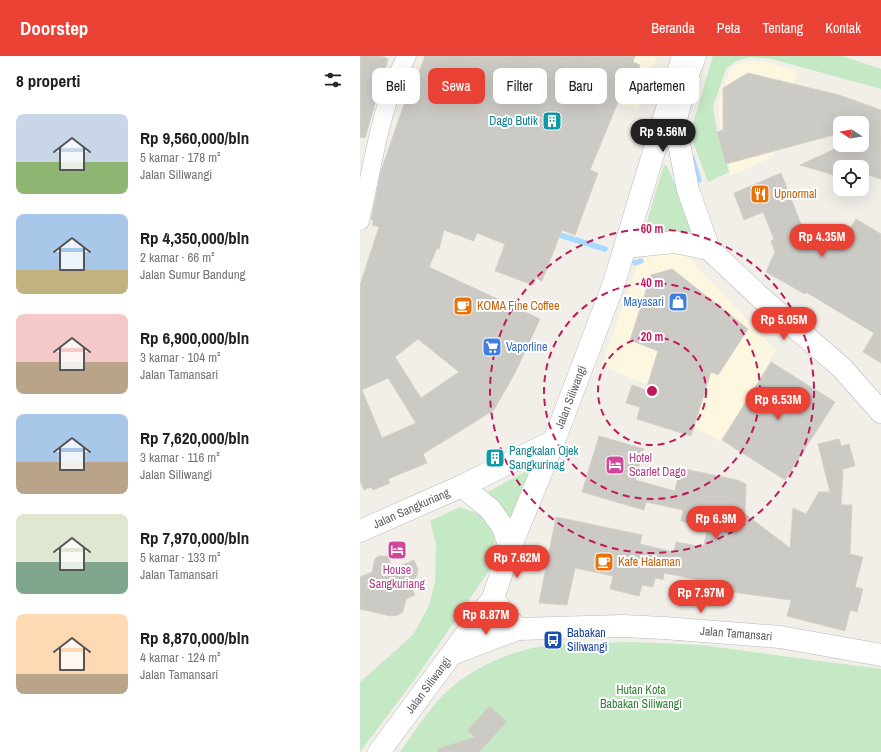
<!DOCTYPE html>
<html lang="id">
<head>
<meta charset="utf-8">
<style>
  body { margin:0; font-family:"Archivo Narrow",sans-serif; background:#f6f6f6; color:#202124; height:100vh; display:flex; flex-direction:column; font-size:15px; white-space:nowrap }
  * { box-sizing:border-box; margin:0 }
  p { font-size:13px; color:#757577 }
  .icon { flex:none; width:22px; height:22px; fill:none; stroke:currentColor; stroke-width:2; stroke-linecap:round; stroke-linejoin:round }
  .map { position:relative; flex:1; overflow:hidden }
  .sheet { display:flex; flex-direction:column; background:#fff; width:360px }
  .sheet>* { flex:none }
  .hud { position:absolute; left:12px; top:12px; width:380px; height:36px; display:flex; gap:8px }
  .needle { width:26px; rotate:282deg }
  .controls { position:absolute; left:473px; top:60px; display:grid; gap:8px }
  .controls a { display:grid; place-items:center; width:36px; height:36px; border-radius:8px; background:#fff; box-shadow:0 4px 16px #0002; font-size:20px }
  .price { position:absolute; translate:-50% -34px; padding:0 9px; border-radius:14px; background:#ea4335; color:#fff; font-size:13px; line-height:26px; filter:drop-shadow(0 1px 2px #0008) }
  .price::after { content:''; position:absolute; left:50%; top:24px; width:12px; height:9px; margin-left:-6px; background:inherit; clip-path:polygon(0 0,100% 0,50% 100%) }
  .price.active { background:#222; color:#fff }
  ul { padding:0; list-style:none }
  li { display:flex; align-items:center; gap:12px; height:100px; padding:0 16px }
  li span { display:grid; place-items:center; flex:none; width:112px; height:80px; border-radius:8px; color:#555 }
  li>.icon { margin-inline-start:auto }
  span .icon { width:48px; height:48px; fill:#fffc; stroke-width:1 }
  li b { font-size:17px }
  h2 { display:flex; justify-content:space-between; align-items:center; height:48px; padding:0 16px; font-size:17px }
  .pill { padding:0 14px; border-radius:8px; background:#fff; box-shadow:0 4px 16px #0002; font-size:14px; line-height:36px }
  .pill.active { background:#ea4335; color:#fff }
  header { display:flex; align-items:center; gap:24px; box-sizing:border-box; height:56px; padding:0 20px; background:#ea4335; color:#fff }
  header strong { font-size:19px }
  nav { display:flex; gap:22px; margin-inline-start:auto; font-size:14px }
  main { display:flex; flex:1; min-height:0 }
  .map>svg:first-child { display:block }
</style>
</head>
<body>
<header>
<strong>Doorstep</strong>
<nav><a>Beranda</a><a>Peta</a><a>Tentang</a><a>Kontak</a></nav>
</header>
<main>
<section class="sheet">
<h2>8 properti<svg class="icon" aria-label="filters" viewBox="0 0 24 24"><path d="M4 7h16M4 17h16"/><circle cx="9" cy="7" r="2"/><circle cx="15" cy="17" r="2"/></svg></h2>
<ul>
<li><span style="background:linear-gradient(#c9d6e8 60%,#8fb573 0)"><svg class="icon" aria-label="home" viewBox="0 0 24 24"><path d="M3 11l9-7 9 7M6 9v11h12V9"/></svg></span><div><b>Rp 9,560,000/bln</b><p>5 kamar · 178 m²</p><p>Jalan Siliwangi</p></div></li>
<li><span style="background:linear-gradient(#a9c7e8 70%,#c2b280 0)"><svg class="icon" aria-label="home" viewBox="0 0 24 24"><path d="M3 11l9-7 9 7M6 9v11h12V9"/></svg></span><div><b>Rp 4,350,000/bln</b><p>2 kamar · 66 m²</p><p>Jalan Sumur Bandung</p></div></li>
<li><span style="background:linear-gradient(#f6c9c9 60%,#b9a48a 0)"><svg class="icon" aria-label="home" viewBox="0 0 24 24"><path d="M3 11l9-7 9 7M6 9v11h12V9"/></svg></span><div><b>Rp 6,900,000/bln</b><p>3 kamar · 104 m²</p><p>Jalan Tamansari</p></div></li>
<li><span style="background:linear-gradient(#a9c7e8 60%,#b9a48a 0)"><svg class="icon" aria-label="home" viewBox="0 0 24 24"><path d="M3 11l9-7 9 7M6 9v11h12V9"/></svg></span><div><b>Rp 7,620,000/bln</b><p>3 kamar · 116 m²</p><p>Jalan Siliwangi</p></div></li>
<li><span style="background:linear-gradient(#dfe7d0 60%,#7fa58c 0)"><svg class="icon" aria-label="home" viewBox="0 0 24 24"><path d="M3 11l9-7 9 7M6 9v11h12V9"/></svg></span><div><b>Rp 7,970,000/bln</b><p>5 kamar · 133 m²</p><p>Jalan Tamansari</p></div></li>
<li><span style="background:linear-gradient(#ffd9b3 75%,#b9a48a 0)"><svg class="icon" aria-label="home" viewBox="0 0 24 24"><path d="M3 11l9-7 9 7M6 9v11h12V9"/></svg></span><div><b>Rp 8,870,000/bln</b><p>4 kamar · 124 m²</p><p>Jalan Tamansari</p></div></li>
</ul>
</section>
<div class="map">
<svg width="521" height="696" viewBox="0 0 521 696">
  <rect width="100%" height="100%" fill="#f1efe8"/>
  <g fill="#fef7e0">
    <polygon points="163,0 297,0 278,54 159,9"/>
    <polygon points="387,5 405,6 437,15 413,101 371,119 359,63 359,45 369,16 377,8"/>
    <polygon points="310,193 324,197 416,295 361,386 328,367 335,348 242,310 278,206 289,199"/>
  </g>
  <g fill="#c5e8c5">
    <polygon points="353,0 482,0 521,13 521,33 412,3 390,1 376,5 366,13 353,50 357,76 369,116 348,126 330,78"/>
    <polygon points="304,109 307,110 335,174 333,176 284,175"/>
    <polygon points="183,406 157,471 126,437"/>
    <path d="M 100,451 L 126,461 C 137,479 136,490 132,510 L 58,619 L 0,696 L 0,626 L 53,579 L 69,550 L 75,526 L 76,488 L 70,465 Z"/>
    <path d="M 273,586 L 341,589 L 521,613 L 521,696 L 40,696 C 51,680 62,664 74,649 C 98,620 136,600 173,592 C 205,586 240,587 273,586 Z"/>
  </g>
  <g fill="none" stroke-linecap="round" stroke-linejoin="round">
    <g stroke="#aadaff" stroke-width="5.5">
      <polyline points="332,102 339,124"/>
      <polyline points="193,177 245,193"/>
      <polyline points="275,207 281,205"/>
    </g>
  </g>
  <g fill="#cccac5" stroke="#d6d1c6" fill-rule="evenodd">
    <polygon points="0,0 21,0 28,3 5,82 0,81"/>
    <path d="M 65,0 L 275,0 L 273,6 L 280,9 L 268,44 L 260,41 L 230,114 L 238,117 L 215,179 L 202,174 L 182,225 L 176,222 L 173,229 L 135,215 L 145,188 L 117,177 L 114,185 L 84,174 L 79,193 L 77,192 L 69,211 L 180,263 L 156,315 L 134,354 L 63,398 L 67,407 L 28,423 L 30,427 L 13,434 L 11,431 L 4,434 L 0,425 L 0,229 L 19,171 L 12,169 L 14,165 L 11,164 L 21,115 L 56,14 L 59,16 ZM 58,283 L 99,316 L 61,342 L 35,301 ZM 28,322 L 56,367 L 22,382 L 2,334 Z"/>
    <path d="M 388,17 L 479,39 L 521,54 L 521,123 L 502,117 L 502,111 L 480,111 L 477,120 L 440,109 L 477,92 L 473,79 L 366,108 L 357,76 L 363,74 L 363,32 ZM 480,67 L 502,67 L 502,89 L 480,89 Z"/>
    <polygon points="421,117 441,168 479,190 496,163 521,178 521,307 503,296 514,277 446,236 445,238 406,216 415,196 411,185 414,183 403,156 384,164 374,137"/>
    <polygon points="312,213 388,273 358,319 351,316 331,380 277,363 280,351 266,347 272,329 286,334 298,295 270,284 291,219"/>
    <polygon points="411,306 475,346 425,424 362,384"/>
    <polygon points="239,380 284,393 275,424 315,435 320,412 377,424 386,428 385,458 430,492 433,452 446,458 459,436 470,436 458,388 479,383 481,390 489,388 495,410 483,413 481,449 492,449 490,498 503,501 495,531 503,533 497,556 490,554 485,575 427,560 431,544 357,534 358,528 304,517 303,524 295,522 293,531 282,529 279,540 250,533 253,520 215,512 207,549 179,547 196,461 282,479 280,488 314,496 316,486 343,491 348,473 321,465 323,454 286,446 284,454 222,436"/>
    <polygon points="19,500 28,500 32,513 54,504 58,514 57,520 50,528 55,539 46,543 43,556 38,559 31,560 0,553 0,521 12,516 15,503"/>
    <polygon points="130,650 147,666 119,696 78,696 77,693 115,681 107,674"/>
  </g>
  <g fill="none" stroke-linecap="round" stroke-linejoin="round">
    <g stroke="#b5b8bc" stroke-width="19">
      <path id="minor" d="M 0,165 C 12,114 21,45 47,0"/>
    </g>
    <g stroke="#b5b8bc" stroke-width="23">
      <g id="tertiary">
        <polyline points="335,0 328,18 315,67 328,134 349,193"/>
        <polyline points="265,191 315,186 349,193 399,240 482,312 521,356"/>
        <polyline points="102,430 130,453 143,471 150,492"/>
        <path id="s1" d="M 0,475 L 102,430 L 194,385"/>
      </g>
    </g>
    <g stroke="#b6babf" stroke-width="23">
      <g id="secondary">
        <polyline points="133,542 146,561 158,573"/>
        <path id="s2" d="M 92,598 L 158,573 L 263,570 L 304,572 L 420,581 L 521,599"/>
        <path id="s3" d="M 19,696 L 133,542 L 150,492 L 194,385 L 254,227 L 323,0"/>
      </g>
    </g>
    <use href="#minor" stroke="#fff" stroke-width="18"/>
    <use href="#tertiary" stroke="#fff" stroke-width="22"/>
    <use href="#secondary" stroke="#fff" stroke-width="22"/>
  </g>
  <g fill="none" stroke="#c2185b" stroke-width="2" stroke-dasharray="7 5">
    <circle cx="292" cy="335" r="54"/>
    <circle cx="292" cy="335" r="108"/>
    <circle cx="292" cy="335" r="162"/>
  </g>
  <defs>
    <g id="building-square" transform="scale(1)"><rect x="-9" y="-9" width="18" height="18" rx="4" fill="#0f9aa8" stroke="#fff"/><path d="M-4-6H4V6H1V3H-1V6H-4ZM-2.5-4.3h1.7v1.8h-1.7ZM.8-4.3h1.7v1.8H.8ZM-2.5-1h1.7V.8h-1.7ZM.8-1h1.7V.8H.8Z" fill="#fff"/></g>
    <g id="restaurant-square" transform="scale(1)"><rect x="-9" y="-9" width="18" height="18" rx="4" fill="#e8710a" stroke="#fff"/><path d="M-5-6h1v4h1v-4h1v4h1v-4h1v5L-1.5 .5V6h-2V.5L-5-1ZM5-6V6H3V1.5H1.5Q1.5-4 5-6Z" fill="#fff"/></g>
    <g id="shop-square" transform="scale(1)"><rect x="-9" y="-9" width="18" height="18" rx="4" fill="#3f7fe0" stroke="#fff"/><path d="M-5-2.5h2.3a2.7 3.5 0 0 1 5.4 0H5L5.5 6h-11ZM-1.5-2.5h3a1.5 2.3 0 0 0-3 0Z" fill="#fff"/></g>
    <g id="cafe-square" transform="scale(1)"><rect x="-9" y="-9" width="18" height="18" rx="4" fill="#e8710a" stroke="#fff"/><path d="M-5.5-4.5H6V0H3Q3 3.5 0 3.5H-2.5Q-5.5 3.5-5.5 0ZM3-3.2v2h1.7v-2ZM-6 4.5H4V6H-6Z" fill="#fff"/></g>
    <g id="supermarket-square" transform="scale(1)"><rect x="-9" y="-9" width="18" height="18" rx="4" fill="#3f7fe0" stroke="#fff"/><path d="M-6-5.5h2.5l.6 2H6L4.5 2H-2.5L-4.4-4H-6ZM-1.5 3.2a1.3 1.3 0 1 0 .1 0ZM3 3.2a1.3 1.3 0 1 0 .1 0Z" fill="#fff"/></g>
    <g id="hotel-square" transform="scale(1)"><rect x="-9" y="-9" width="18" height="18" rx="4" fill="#d1479c" stroke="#fff"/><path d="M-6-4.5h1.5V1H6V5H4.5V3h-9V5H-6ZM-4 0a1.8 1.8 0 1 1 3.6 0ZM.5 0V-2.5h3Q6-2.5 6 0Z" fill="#fff"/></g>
    <g id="bus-square" transform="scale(1)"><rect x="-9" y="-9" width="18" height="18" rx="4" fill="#1a4fb4" stroke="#fff"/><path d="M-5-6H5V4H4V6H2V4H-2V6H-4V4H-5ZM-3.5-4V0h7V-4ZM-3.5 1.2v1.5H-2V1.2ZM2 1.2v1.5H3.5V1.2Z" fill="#fff"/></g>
  </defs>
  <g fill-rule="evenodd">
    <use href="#building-square" x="192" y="65"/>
    <use href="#restaurant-square" x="400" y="138"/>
    <use href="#shop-square" x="318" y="246"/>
    <use href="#cafe-square" x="103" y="250"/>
    <use href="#supermarket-square" x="132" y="291"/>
    <use href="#building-square" x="135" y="402"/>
    <use href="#hotel-square" x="255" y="409"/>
    <use href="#hotel-square" x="37" y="494"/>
    <use href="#cafe-square" x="244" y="506"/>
    <use href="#bus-square" x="193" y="584"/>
  </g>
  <g text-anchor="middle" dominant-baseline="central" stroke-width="4" stroke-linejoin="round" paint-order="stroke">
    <g font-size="12" fill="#0d838f" stroke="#fff" text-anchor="end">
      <text x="178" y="65">Dago Butik</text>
      <text x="149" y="395" text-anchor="start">Pangkalan Ojek<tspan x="149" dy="14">Sangkurinag</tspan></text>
    </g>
    <g font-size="12" fill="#c56008" stroke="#fff" text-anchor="start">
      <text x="414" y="138">Upnormal</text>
      <text x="117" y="250">KOMA Fine Coffee</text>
      <text x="258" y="506">Kafe Halaman</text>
    </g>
    <g font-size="12" fill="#366cbe" stroke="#fff" text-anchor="end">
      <text x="304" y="246">Mayasari</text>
      <text x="146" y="291" text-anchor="start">Vaporline</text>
    </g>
    <g font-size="12" fill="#5f6368" stroke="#fff">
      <text stroke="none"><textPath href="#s3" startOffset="407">Jalan Siliwangi</textPath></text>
      <text stroke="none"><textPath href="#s1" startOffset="56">Jalan Sangkuriang</textPath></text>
      <text stroke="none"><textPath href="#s2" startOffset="289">Jalan Tamansari</textPath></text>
      <text stroke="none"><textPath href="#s3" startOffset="83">Jalan Siliwangi</textPath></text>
    </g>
    <g font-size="12" fill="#b23c85" stroke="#fff" text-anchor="start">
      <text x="269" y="402">Hotel<tspan x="269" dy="14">Scarlet Dago</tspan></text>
      <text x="37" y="514" text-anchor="middle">House<tspan x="37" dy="14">Sangkuriang</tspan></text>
    </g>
    <g font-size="12" fill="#164399" stroke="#fff" text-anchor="start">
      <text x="207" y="577">Babakan<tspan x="207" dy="14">Siliwangi</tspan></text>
    </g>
    <g font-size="12" fill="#348238" stroke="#fff">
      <text x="281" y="634">Hutan Kota<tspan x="281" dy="14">Babakan Siliwangi</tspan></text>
    </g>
  </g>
  <circle cx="292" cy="335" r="6" fill="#c2185b" stroke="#fff" stroke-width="2"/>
  <g font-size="12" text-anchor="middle" font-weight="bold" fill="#c2185b" stroke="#fff" stroke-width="4" stroke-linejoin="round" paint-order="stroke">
    <text x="292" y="177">60 m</text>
    <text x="292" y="231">40 m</text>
    <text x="292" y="285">20 m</text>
  </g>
</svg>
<div class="controls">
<a><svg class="needle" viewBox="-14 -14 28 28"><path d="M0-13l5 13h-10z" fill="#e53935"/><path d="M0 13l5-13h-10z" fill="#757577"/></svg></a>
<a><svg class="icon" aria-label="locate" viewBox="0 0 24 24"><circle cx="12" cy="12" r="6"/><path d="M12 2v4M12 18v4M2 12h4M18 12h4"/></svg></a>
</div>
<b class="price active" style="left:303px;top:97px">Rp 9.56M</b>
<b class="price" style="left:462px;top:202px">Rp 4.35M</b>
<b class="price" style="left:424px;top:285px">Rp 5.05M</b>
<b class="price" style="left:418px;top:365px">Rp 6.53M</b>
<b class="price" style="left:356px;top:484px">Rp 6.9M</b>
<b class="price" style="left:157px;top:523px">Rp 7.62M</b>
<b class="price" style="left:341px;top:558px">Rp 7.97M</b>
<b class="price" style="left:126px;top:580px">Rp 8.87M</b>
<div class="hud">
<a class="pill">Beli</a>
<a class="pill active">Sewa</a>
<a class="pill">Filter</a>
<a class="pill">Baru</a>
<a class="pill">Apartemen</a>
</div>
</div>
</main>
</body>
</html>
